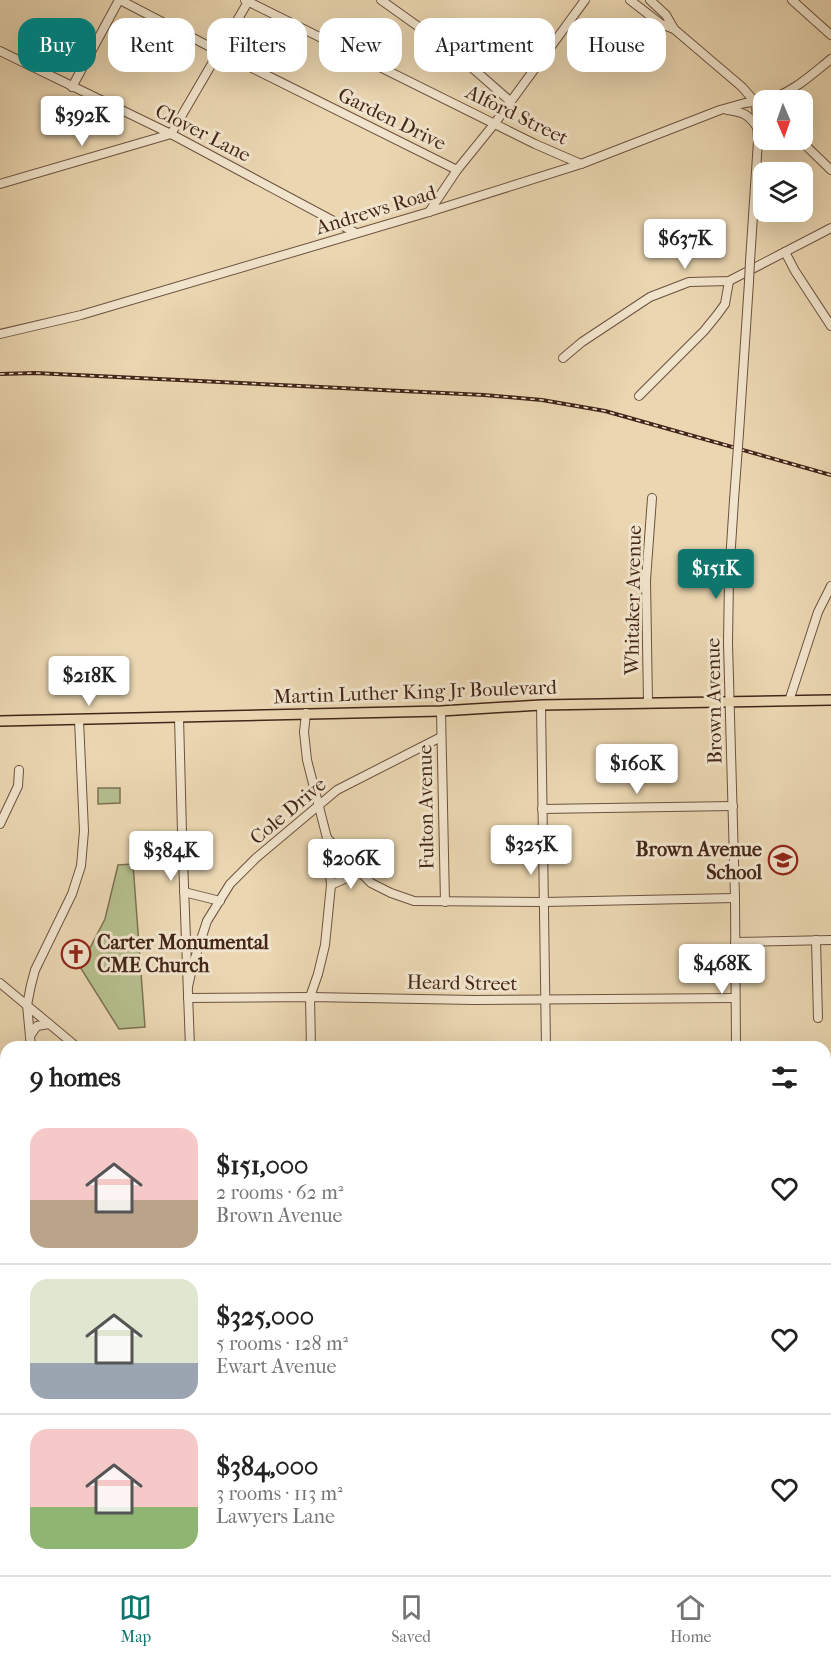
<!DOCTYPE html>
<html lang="en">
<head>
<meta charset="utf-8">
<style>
  body { margin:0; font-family:"IM FELL French Canon",serif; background:#f2f2f2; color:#222; height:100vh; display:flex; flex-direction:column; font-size:22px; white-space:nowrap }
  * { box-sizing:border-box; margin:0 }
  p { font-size:20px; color:#767676 }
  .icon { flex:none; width:33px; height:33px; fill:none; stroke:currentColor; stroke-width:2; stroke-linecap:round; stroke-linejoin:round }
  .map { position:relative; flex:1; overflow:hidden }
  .details { position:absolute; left:0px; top:1041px; width:831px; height:534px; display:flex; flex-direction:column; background:#fff; border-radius:18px 18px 0 0; box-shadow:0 6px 24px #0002 }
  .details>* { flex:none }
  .hud { position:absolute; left:18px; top:18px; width:795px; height:54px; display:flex; gap:12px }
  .needle { width:39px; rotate:178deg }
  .fabs { position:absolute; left:753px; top:90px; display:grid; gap:12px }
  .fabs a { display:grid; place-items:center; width:60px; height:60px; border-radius:12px; background:#fff; box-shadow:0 6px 24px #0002; font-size:30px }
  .price { position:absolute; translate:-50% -51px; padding:0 14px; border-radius:6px; background:#fff; color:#222; font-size:20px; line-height:39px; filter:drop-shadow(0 2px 3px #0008) }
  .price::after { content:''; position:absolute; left:50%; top:36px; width:18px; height:14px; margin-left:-9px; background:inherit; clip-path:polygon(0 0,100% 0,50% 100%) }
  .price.on { background:#0f766e; color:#fff }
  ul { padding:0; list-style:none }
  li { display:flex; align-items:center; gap:18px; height:150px; padding:0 30px }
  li+li { border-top:2px solid #e0e0e0 }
  li span { display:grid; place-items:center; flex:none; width:168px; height:120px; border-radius:18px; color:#555 }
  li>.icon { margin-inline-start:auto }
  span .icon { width:72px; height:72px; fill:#fffc; stroke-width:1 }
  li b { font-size:26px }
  h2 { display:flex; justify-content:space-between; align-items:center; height:72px; padding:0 30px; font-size:26px }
  .chip { padding:0 21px; border-radius:18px; background:#fff; box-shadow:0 6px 24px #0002; font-size:21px; line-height:54px }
  .chip.on { background:#0f766e; color:#fff }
  .tab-bar { display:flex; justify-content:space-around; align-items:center; height:84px; border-top:2px solid #e0e0e0; background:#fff; font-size:16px; color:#767676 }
  .tab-bar a { display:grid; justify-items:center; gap:3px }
  .tab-bar .on { color:#0f766e }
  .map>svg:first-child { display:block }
</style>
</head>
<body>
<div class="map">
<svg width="831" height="1575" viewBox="0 0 831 1575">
  <rect width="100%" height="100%" fill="#ead6b1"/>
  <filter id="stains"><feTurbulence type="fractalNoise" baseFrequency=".00333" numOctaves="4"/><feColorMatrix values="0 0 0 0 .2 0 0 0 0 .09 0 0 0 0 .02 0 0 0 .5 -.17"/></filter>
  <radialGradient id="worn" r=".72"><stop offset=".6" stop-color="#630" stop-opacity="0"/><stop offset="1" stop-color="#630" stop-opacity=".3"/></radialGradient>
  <g fill="#b5be8d" stroke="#7c7253" stroke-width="1.5">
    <polygon points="98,788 120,788 120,803 98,804"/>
    <polygon points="133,864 145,1027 119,1029 80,967 105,919 118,865"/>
  </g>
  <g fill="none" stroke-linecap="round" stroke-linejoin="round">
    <g stroke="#6d523f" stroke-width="10">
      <g id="minor">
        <polyline points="120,0 218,51 457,170"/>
        <polyline points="245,0 535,144 581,164"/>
        <polyline points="381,0 454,52 510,101"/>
        <polyline points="630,0 661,24 674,29"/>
        <polyline points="650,0 666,15 674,29 742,87 756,103 764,109"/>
        <polyline points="792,0 831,35"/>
        <polyline points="0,51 171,134 356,233"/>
        <polyline points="72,87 119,0"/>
        <path d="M 766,100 C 791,94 811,75 831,59"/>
        <path d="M 727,110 C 743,112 748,114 757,127"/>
        <polyline points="800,140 831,170"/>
        <polyline points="0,184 171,134 249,0"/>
        <polyline points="429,212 457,170 495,123 585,0"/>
        <polyline points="785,252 795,271 831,326"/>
        <polyline points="750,261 758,141 756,103"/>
        <polyline points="0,334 81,315 429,212 581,164 720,110 745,103 764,101"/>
        <polyline points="563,358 582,342 650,297 689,282 729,281 831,228"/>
        <polyline points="639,396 704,331 717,315 725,304 729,281"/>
        <polyline points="739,433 749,282"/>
        <polyline points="734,500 729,577 728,643 735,898 736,1047"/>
        <polyline points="789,701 818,612 831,586"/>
        <polyline points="648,703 646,580 652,498"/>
        <polyline points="541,705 546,1047"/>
        <polyline points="441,711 445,902"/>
        <polyline points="306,713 304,732 307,760 327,838 331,885 325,945 318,974 310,997 311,1047"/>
        <polyline points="179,717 182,832 190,1047"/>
        <polyline points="542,809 733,806"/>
        <polyline points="0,824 18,786 19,770"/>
        <polyline points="327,838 371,883 391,893 414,901 544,902 735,898"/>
        <polyline points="331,885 360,872"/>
        <polyline points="184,892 220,901"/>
        <polyline points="816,940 818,1018"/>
        <polyline points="735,942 831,940"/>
        <polyline points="0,983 77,1047"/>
        <polyline points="188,987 193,964 207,921 230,884 256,858 337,790 441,737"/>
        <polyline points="188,998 310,997 474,1000 735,998"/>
        <polyline points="30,1036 37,1026 49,1024"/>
        <polyline points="31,1047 27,1005 31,985 35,970 72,894 81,866 84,831 79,720"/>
        <polyline points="825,1099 831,1099"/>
        <polyline points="0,1103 6,1108"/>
        <polyline points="825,1219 831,1219"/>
        <polyline points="0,1292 6,1290"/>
        <polyline points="825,1341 831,1340"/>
        <polyline points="0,1388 6,1387"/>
        <polyline points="0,1477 6,1477"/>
        <polyline points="0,1566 6,1565"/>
        <polyline points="73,1569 73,1575"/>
        <polyline points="159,1569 159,1575"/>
        <polyline points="752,1569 752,1575"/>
        <polyline points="514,1575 515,1569"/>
      </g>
    </g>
    <g stroke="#432619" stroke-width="12">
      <g id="major">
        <polyline points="0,721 441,711 541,705 831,700"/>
        <polyline points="0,1197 6,1202"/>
        <polyline points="427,1569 438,1575"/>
      </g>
    </g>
    <use href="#minor" stroke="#f1e4cc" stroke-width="8"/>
    <use href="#major" stroke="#ead6b1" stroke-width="9"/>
    <g stroke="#432619" stroke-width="4">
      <polyline id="rail" points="0,374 35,373 484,395 542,400 605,411 831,475"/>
    </g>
    <use href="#rail" stroke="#f1e4cc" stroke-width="1.5" stroke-dasharray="4.5" stroke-linecap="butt"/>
    <g stroke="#6d523f" stroke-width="10" stroke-linecap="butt">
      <g id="minor-bridge">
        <polyline points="749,282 750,261"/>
        <polyline points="734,500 739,433"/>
      </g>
    </g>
    <use href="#minor-bridge" stroke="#f1e4cc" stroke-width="8"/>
  </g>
  <defs>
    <g id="school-ring" transform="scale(1.5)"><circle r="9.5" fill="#f1e4cc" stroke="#8f2418" stroke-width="1.5"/><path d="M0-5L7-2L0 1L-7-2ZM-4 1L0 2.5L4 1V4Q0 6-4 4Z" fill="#8f2418"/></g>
    <g id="church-ring" transform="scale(1.5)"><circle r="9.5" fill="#f1e4cc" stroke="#8f2418" stroke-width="1.5"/><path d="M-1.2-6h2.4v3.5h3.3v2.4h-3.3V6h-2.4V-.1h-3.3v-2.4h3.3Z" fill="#8f2418"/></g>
  </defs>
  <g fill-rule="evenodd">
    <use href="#school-ring" x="783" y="860"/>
    <use href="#church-ring" x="76" y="954"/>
  </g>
  <g text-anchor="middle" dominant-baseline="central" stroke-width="6" stroke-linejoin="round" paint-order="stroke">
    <g font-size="20" fill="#432619" stroke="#f1e4cc">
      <text transform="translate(517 115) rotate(26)">Alford Street</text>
      <text transform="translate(392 119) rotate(26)">Garden Drive</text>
      <text transform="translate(203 133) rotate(27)">Clover Lane</text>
      <text transform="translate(376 210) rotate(-17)">Andrews Road</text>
      <text transform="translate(633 600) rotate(-89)">Whitaker Avenue</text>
      <text transform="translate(415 692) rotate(-2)">Martin Luther King Jr Boulevard</text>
      <text transform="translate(714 701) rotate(-91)">Brown Avenue</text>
      <text transform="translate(426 807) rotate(-91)">Fulton Avenue</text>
      <text transform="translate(288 811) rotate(-40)">Cole Drive</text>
      <text transform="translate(462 983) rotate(1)">Heard Street</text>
    </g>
    <g font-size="20" font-weight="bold" fill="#432619" stroke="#f1e4cc" text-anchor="end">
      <text x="762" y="849">Brown Avenue<tspan x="762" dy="23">School</tspan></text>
      <text x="97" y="942" text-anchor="start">Carter Monumental<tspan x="97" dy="23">CME Church</tspan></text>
    </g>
  </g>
  <rect width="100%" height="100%" filter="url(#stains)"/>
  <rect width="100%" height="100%" fill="url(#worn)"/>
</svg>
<div class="fabs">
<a><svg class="needle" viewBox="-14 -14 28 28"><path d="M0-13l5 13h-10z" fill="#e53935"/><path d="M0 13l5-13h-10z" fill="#767676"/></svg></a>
<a><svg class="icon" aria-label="layers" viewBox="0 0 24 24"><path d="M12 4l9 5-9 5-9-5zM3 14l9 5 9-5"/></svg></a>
</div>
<b class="price" style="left:82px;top:147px">$392K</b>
<b class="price" style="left:685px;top:270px">$637K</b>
<b class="price on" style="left:716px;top:600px">$151K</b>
<b class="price" style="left:89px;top:707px">$218K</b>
<b class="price" style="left:637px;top:795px">$160K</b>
<b class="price" style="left:531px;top:876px">$325K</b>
<b class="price" style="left:171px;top:882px">$384K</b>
<b class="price" style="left:351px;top:890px">$206K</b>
<b class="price" style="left:722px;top:995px">$468K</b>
<div class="hud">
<a class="chip on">Buy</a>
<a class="chip">Rent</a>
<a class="chip">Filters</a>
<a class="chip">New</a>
<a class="chip">Apartment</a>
<a class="chip">House</a>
</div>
<section class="details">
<h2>9 homes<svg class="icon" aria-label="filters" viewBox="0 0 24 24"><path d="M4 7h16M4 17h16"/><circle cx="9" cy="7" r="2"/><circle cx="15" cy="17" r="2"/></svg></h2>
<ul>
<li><span style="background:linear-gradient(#f6c9c9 60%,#b9a48a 0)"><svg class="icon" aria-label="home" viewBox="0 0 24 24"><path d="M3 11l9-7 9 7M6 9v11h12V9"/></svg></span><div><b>$151,000</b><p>2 rooms · 62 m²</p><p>Brown Avenue</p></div><svg class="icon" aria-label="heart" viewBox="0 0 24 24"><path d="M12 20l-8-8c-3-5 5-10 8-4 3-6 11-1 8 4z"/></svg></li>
<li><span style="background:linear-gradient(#dfe7d0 70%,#9aa5b1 0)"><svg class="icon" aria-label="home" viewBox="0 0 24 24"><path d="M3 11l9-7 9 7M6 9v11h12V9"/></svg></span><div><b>$325,000</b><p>5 rooms · 128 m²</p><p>Ewart Avenue</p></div><svg class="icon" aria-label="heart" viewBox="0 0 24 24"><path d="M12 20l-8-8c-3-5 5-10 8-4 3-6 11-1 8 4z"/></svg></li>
<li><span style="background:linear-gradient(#f6c9c9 65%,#8fb573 0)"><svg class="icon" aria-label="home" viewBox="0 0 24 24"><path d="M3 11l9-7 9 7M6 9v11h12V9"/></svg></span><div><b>$384,000</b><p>3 rooms · 113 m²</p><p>Lawyers Lane</p></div><svg class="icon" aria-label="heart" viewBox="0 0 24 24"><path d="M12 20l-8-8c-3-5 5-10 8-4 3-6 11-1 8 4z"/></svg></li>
</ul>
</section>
</div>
<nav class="tab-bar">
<a class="on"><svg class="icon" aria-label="map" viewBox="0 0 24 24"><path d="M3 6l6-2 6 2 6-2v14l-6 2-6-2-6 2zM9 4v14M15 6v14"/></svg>Map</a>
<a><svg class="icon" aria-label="saved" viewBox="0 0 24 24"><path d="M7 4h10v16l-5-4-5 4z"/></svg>Saved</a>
<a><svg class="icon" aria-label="home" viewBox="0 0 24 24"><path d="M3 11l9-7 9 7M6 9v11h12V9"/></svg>Home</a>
</nav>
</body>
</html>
